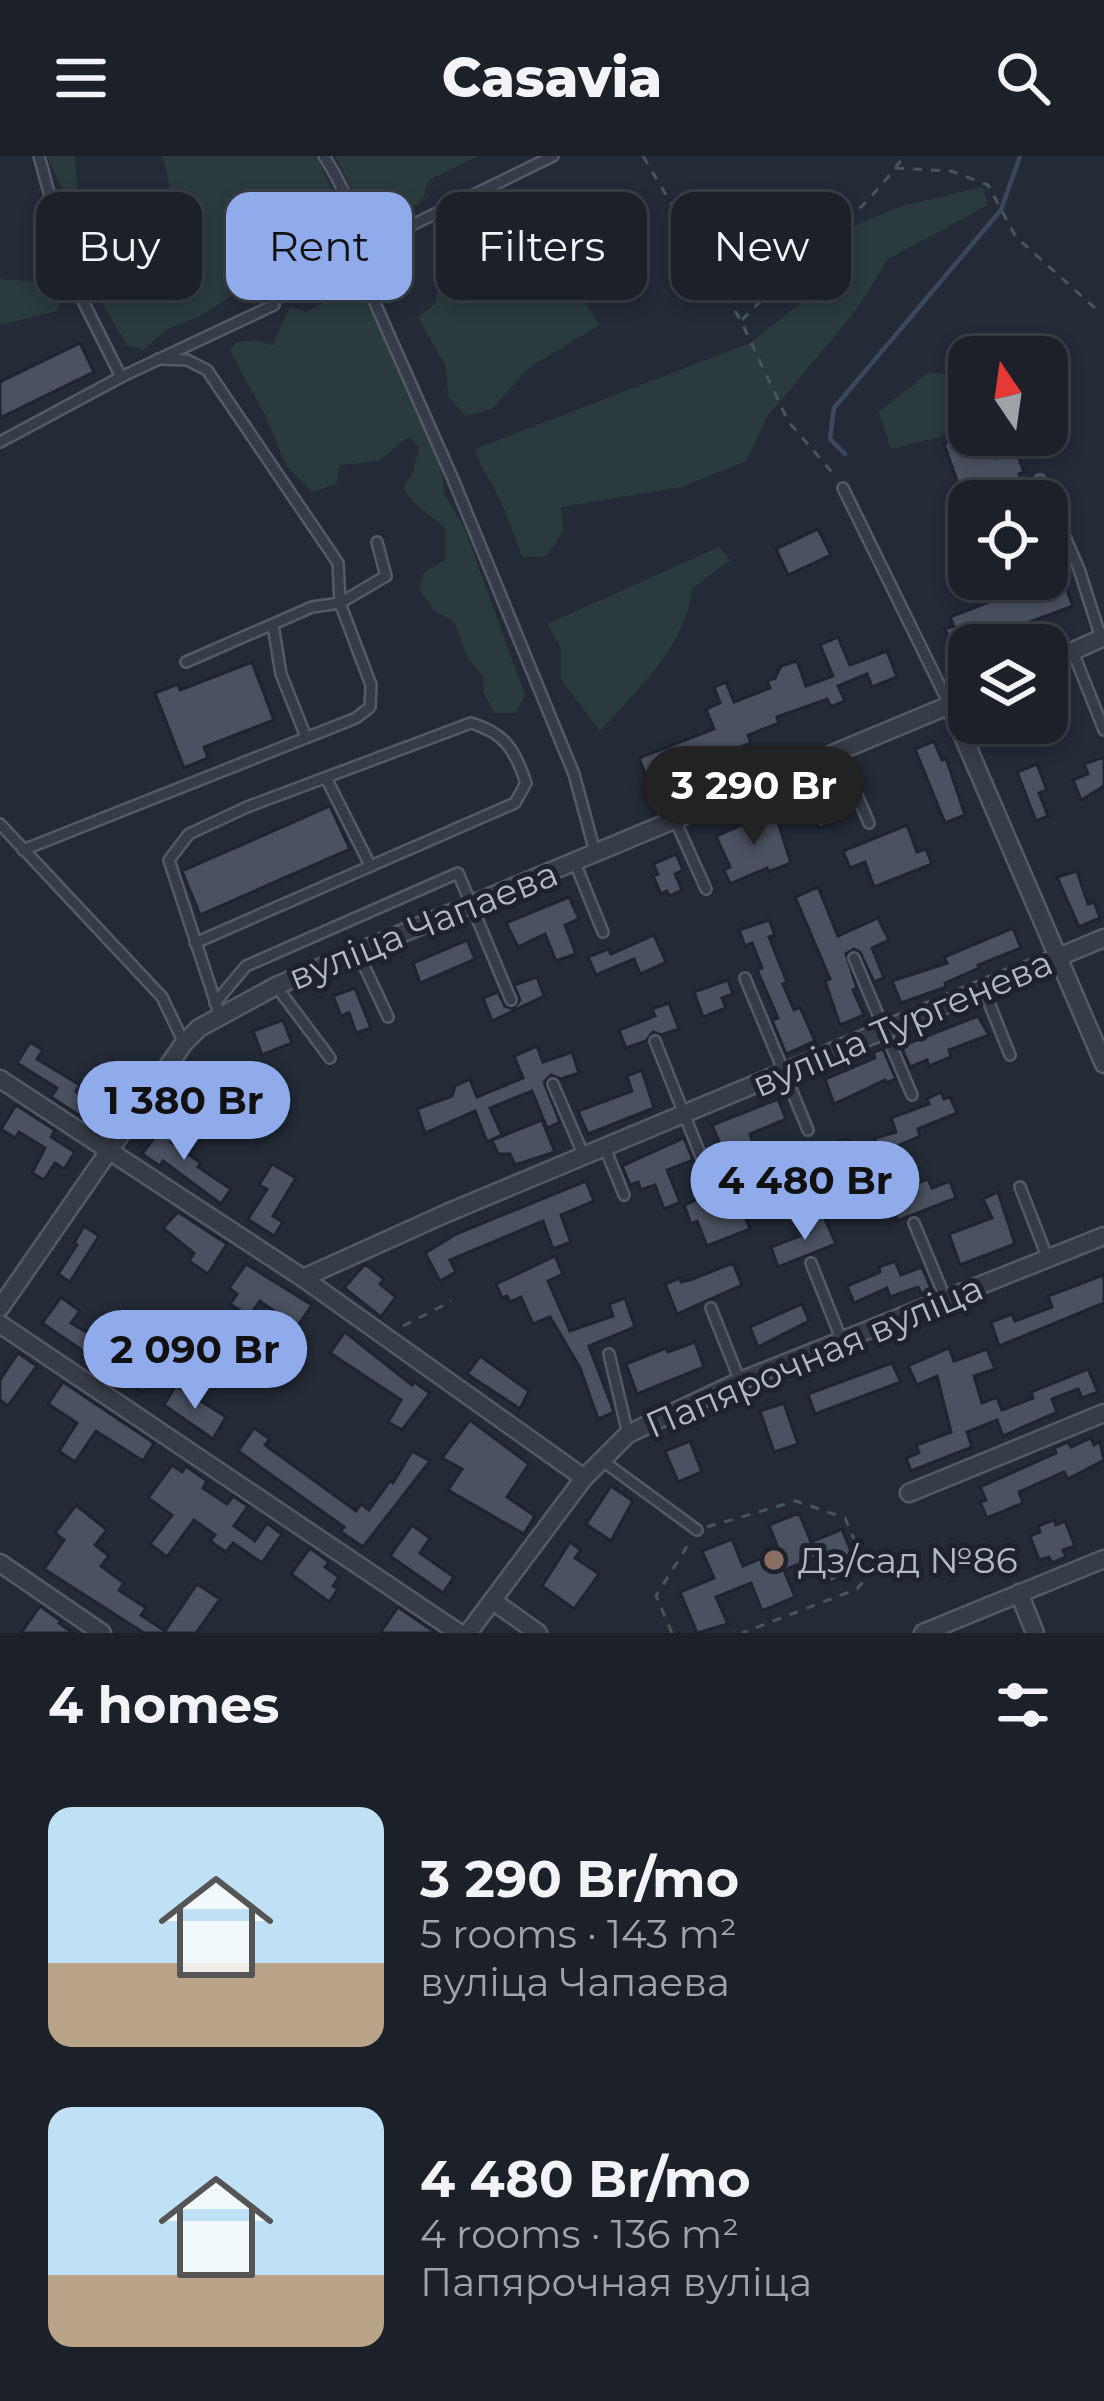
<!DOCTYPE html>
<html lang="en">
<head>
<meta charset="utf-8">
<style>
  body { margin:0; font-family:Montserrat,sans-serif; background:#242831; color:#f1f3f6; height:100vh; display:flex; flex-direction:column; font-size:45px; white-space:nowrap }
  * { box-sizing:border-box; margin:0 }
  p { font-size:39px; color:#a0a3a8 }
  .icon { flex:none; width:66px; height:66px; fill:none; stroke:currentColor; stroke-width:2; stroke-linecap:round; stroke-linejoin:round }
  .map { position:relative; height:1477px; overflow:hidden }
  .side { display:flex; flex-direction:column; background:#1b2029; flex:1 }
  .side>* { flex:none }
  .hud { position:absolute; left:36px; top:36px; width:1032px; height:108px; display:flex; gap:24px }
  .needle { width:78px; rotate:347deg }
  .controls { position:absolute; left:948px; top:180px; display:grid; gap:24px }
  .controls a { display:grid; place-items:center; width:120px; height:120px; border-radius:24px; background:#1b2029; box-shadow:0 6px 18px #0003,0 0 0 3px #393e46; font-size:60px }
  .price { position:absolute; translate:-50% -102px; padding:0 27px; border-radius:42px; background:#8fabec; color:#111; font-size:39px; line-height:78px; filter:drop-shadow(0 3px 6px #0008) }
  .price::after { content:''; position:absolute; left:50%; top:72px; width:36px; height:27px; margin-left:-18px; background:inherit; clip-path:polygon(0 0,100% 0,50% 100%) }
  .price.on { background:#222; color:#fff }
  ul { padding:0; list-style:none }
  li { display:flex; align-items:center; gap:36px; height:300px; padding:0 48px }
  li span { display:grid; place-items:center; flex:none; width:336px; height:240px; border-radius:24px; color:#555 }
  li>.icon { margin-inline-start:auto }
  span .icon { width:144px; height:144px; fill:#fffc; stroke-width:1 }
  li b { font-size:51px }
  h2 { display:flex; justify-content:space-between; align-items:center; height:144px; padding:0 48px; font-size:51px }
  .pill { padding:0 42px; border-radius:24px; background:#1b2029; box-shadow:0 6px 18px #0003,0 0 0 3px #393e46; font-size:42px; line-height:108px }
  .pill.on { background:#8fabec; color:#111 }
  header { display:flex; justify-content:space-between; align-items:center; height:156px; padding:0 48px; background:#1b2029; font-size:54px; font-weight:800 }
  .map>svg:first-child { display:block }
</style>
</head>
<body>
<header><svg class="icon" aria-label="menu" viewBox="0 0 24 24"><path d="M4 6h16M4 12h16M4 18h16"/></svg>Casavia<svg class="icon" aria-label="search" viewBox="0 0 24 24"><circle cx="10" cy="10" r="6"/><path d="M15 15l6 6"/></svg></header>
<div class="map">
<svg width="1104" height="1477" viewBox="0 0 1104 1477">
  <rect width="100%" height="100%" fill="#242b37"/>
  <g fill="#2a3b3d">
    <path d="M 47,0 L 75,0 L 79,57 L 85,81 L 101,92 C 158,76 184,62 162,0 L 316,0 L 337,44 L 313,59 L 321,79 L 271,127 L 229,141 L 199,161 L 167,173 L 143,194 L 127,189 L 76,105 L 65,39 Z"/>
    <polygon points="335,0 479,0 429,24 422,45 412,52 398,44 378,59 359,47"/>
    <path d="M 982,31 L 988,49 L 888,103 L 857,153 L 767,261 L 746,305 L 681,331 L 561,351 L 563,376 L 546,400 L 522,401 C 514,378 507,357 496,336 C 488,320 479,311 475,293 L 750,187 L 803,145 L 816,101 L 852,71 L 902,50 Z"/>
    <polygon points="329,98 348,105 441,306 444,337 464,371 525,539 515,557 494,557 483,535 484,521 467,501 455,467 432,453 419,432 424,416 445,404 445,372 412,345 403,332 413,317 419,291 409,281 378,305 340,309 336,328 312,336 286,309 265,259 230,195 236,186 255,184 273,189 290,151 306,156 323,147 317,113"/>
    <polygon points="473,110 491,140 531,142 566,114 599,169 526,214 492,253 466,260 449,242 445,209 418,162 435,147 441,118"/>
    <polygon points="0,123 52,127 62,137 57,155 0,169"/>
    <polygon points="929,216 947,218 958,231 961,257 940,281 891,293 879,256"/>
    <path d="M 719,391 L 730,404 L 692,433 C 685,491 637,534 600,575 L 561,523 L 561,492 L 547,468 Z"/>
  </g>
  <g fill="none" stroke-linecap="round" stroke-linejoin="round">
    <polyline stroke="#3b475f" stroke-width="4.5" points="845,298 830,283 834,252 1001,54 1020,0"/>
  </g>
  <g fill="#4a5160" stroke="#1f242f" stroke-width="3">
    <polygon points="80,187 94,216 0,262 0,226"/>
    <polygon points="964,279 969,291 989,283 997,302 1016,294 1024,316 1019,318 1023,327 996,337 991,323 961,336 944,288"/>
    <polygon points="818,373 831,399 788,419 776,393"/>
    <polygon points="978,423 995,423 1006,445 1063,424 1073,450 962,491 960,487 952,490 945,473 954,470 950,461 989,446"/>
    <polygon points="838,481 850,509 887,495 897,521 872,531 867,518 838,530 845,545 831,551 827,543 777,561 779,567 748,579 751,587 738,592 747,612 733,618 728,607 720,610 716,598 648,625 639,602 714,573 706,553 720,547 714,531 726,526 734,546 770,532 767,525 775,522 781,510 797,505 806,530 833,520 820,489"/>
    <polygon points="252,506 274,564 204,591 208,602 184,612 155,537 178,528 180,534"/>
    <polygon points="934,585 942,604 946,602 965,659 945,667 915,593"/>
    <polygon points="1104,601 1104,630 1081,644 1073,624 1088,618 1084,608"/>
    <polygon points="1037,608 1047,634 1039,637 1048,660 1036,665 1017,616"/>
    <polygon points="839,620 847,640 836,645 844,661 819,672 806,643 831,632 828,624"/>
    <polygon points="330,650 350,693 200,759 182,715"/>
    <polygon points="769,657 772,665 777,663 791,707 768,716 767,712 730,728 724,714 730,711 716,680"/>
    <polygon points="907,669 917,696 926,693 932,708 874,731 865,706 850,712 843,695"/>
    <polygon points="676,698 683,714 675,718 682,734 669,740 667,735 661,738 653,720 658,718 653,708"/>
    <polygon points="1077,715 1088,748 1094,746 1100,762 1079,771 1057,721"/>
    <polygon points="818,731 838,780 878,762 889,784 872,792 884,822 874,826 860,796 854,793 846,798 857,832 853,834 864,859 840,869 825,825 830,823 795,741"/>
    <polygon points="569,741 579,763 565,769 576,798 556,805 545,778 518,791 506,767"/>
    <polygon points="769,764 775,779 769,781 787,826 783,828 794,854 800,851 815,885 786,898 772,864 778,862 757,814 762,812 752,787 745,790 739,774"/>
    <polygon points="1013,772 1021,792 978,809 979,812 945,827 946,831 901,847 892,825 947,807 944,801"/>
    <polygon points="654,779 666,806 640,818 634,803 596,819 588,801 608,793 611,798"/>
    <polygon points="467,784 475,803 420,827 413,807"/>
    <polygon points="537,821 544,840 492,865 483,842 498,836 505,850 513,853 520,844 514,829"/>
    <polygon points="728,824 733,838 722,842 726,852 703,861 694,836"/>
    <polygon points="355,832 371,872 356,877 349,857 341,860 333,840"/>
    <polygon points="669,847 679,873 661,879 653,876 646,885 626,892 619,874 655,860 652,853"/>
    <polygon points="978,860 989,879 949,894 951,901 929,910 927,904 910,911 901,890"/>
    <polygon points="283,864 292,887 262,899 253,875"/>
    <polygon points="30,886 43,894 37,903 80,929 76,935 103,953 92,968 51,941 57,932 17,907"/>
    <polygon points="537,890 543,906 572,896 579,917 561,923 551,919 544,926 560,966 547,972 532,935 490,952 502,979 487,986 475,955 425,977 417,953 452,940 455,930 470,923 477,941 523,922 514,900"/>
    <polygon points="883,893 896,923 886,927 885,924 834,948 825,923 875,902 873,896"/>
    <polygon points="642,914 654,952 588,978 578,955 632,935 627,920"/>
    <polygon points="941,936 944,943 950,941 957,957 918,973 920,980 879,998 875,982 896,976 891,962 929,948 927,943"/>
    <polygon points="778,943 786,963 750,978 761,1007 738,1015 728,987 721,990 712,969"/>
    <polygon points="16,949 55,974 51,981 75,996 64,1013 55,1007 44,1024 32,1017 45,992 19,976 15,982 1,973"/>
    <polygon points="542,964 555,996 515,1009 510,998 498,998 492,984"/>
    <polygon points="165,967 178,975 171,986 201,1007 198,1011 231,1033 221,1048 163,1005 160,1010 142,998"/>
    <polygon points="684,982 693,1004 667,1014 680,1046 664,1053 655,1029 641,1034 638,1026 630,1029 622,1010"/>
    <polygon points="848,982 855,1000 844,1004 849,1016 834,1022 832,1016 798,1029 789,1006"/>
    <polygon points="272,1008 296,1022 273,1060 283,1066 274,1080 248,1063 267,1033 259,1029"/>
    <polygon points="751,1021 756,1036 748,1039 751,1045 740,1049 750,1073 707,1090 697,1065 691,1068 684,1049"/>
    <polygon points="928,1023 932,1032 950,1025 956,1042 897,1065 891,1044 914,1036 912,1029"/>
    <polygon points="586,1025 594,1045 561,1059 571,1086 553,1093 543,1065 450,1104 456,1116 440,1125 425,1097 456,1078"/>
    <polygon points="998,1036 1015,1088 960,1109 949,1078 992,1062 983,1043"/>
    <polygon points="178,1056 227,1088 208,1118 189,1105 194,1097 163,1072"/>
    <polygon points="823,1059 836,1088 778,1111 771,1091 810,1076 806,1067"/>
    <polygon points="84,1070 99,1080 70,1126 58,1118 77,1089 74,1087"/>
    <polygon points="555,1100 563,1118 548,1125 570,1175 613,1160 609,1148 625,1142 635,1171 589,1190 614,1256 598,1263 580,1212 550,1161 533,1168 521,1141 510,1146 507,1140 502,1142 496,1128"/>
    <polygon points="895,1105 901,1119 922,1111 932,1135 922,1139 918,1131 890,1141 887,1132 854,1147 847,1130 880,1116 879,1111"/>
    <polygon points="733,1107 742,1129 677,1158 665,1128 680,1122 681,1126 690,1124"/>
    <polygon points="246,1108 312,1149 297,1171 260,1145 232,1185 222,1178 239,1154 230,1148 237,1138 229,1132"/>
    <polygon points="365,1108 384,1123 380,1128 396,1141 381,1161 344,1132"/>
    <polygon points="1104,1119 1104,1147 999,1190 991,1166 1012,1158 1015,1165 1052,1151 1048,1140"/>
    <polygon points="61,1141 80,1155 71,1167 107,1188 127,1154 139,1161 123,1189 167,1215 158,1229 150,1224 143,1236 42,1167"/>
    <polygon points="802,1148 809,1165 758,1191 750,1171"/>
    <polygon points="345,1176 412,1229 414,1226 430,1237 402,1274 388,1266 401,1244 330,1197"/>
    <polygon points="695,1186 704,1211 637,1238 626,1208 666,1192 668,1196"/>
    <polygon points="949,1192 954,1205 987,1193 995,1213 974,1220 982,1247 997,1241 1002,1254 1033,1242 1031,1236 1088,1213 1098,1236 1082,1242 1078,1233 1052,1243 1057,1256 1003,1280 997,1264 967,1276 972,1291 911,1315 906,1302 919,1297 916,1289 951,1276 937,1220 917,1229 908,1210"/>
    <polygon points="18,1197 37,1210 8,1250 0,1244 0,1224"/>
    <polygon points="480,1200 529,1235 520,1253 467,1218"/>
    <polygon points="892,1207 901,1226 815,1258 808,1238"/>
    <polygon points="63,1226 154,1287 143,1305 96,1275 75,1306 59,1295 77,1267 48,1248"/>
    <polygon points="176,1229 226,1261 213,1283 164,1249"/>
    <polygon points="784,1247 798,1288 774,1296 760,1255"/>
    <polygon points="470,1264 529,1308 507,1341 535,1360 524,1378 448,1334 462,1313 442,1302"/>
    <polygon points="254,1272 270,1283 265,1289 356,1355 361,1348 369,1354 390,1325 393,1327 412,1295 430,1305 363,1391 341,1376 344,1371 238,1295"/>
    <polygon points="1091,1282 1094,1289 1100,1286 1104,1304 1068,1323 1064,1316 1019,1336 1023,1347 987,1362 980,1346 986,1344 980,1331 1056,1297 1054,1292 1068,1286 1071,1291"/>
    <polygon points="690,1285 702,1316 678,1326 665,1295"/>
    <polygon points="172,1309 182,1316 186,1310 207,1325 203,1332 227,1348 233,1340 248,1350 234,1370 255,1385 267,1367 282,1378 262,1407 233,1387 226,1396 210,1385 215,1379 194,1364 167,1401 150,1388 172,1359 148,1342"/>
    <polygon points="611,1330 633,1345 611,1385 586,1368"/>
    <polygon points="76,1349 107,1374 95,1389 109,1400 101,1410 124,1427 119,1434 146,1452 141,1459 165,1475 197,1428 220,1443 196,1477 144,1477 44,1413 64,1384 55,1377"/>
    <polygon points="799,1357 811,1386 842,1373 859,1415 827,1428 816,1401 784,1414 795,1441 762,1455 751,1427 716,1441 728,1468 697,1477 680,1436 714,1422 702,1395 732,1383 743,1410 779,1395 769,1369"/>
    <polygon points="1054,1364 1056,1369 1065,1365 1075,1390 1063,1394 1066,1401 1052,1407 1049,1401 1039,1404 1030,1380 1040,1376 1038,1370"/>
    <polygon points="412,1369 430,1382 420,1397 454,1421 443,1437 390,1400"/>
    <polygon points="570,1386 581,1394 575,1402 599,1418 574,1453 542,1430"/>
    <polygon points="310,1392 329,1406 325,1411 339,1421 333,1430 338,1433 329,1446 291,1418"/>
    <polygon points="40,1450 61,1465 59,1467 73,1477 21,1477"/>
    <polygon points="398,1451 436,1477 380,1477"/>
  </g>
  <g fill="none" stroke-linecap="round" stroke-linejoin="round">
    <g stroke="#555b66" stroke-width="14">
      <g id="lane">
        <polyline points="39,0 74,127 121,221"/>
        <path d="M 324,0 C 348,37 366,84 367,129 L 453,323 L 574,618 L 595,696"/>
        <polyline points="366,100 406,72 553,0"/>
        <polyline points="158,203 187,204 207,214 338,407 340,447 386,420 377,386"/>
        <polyline points="0,286 121,221 274,149"/>
        <polyline points="1040,324 1079,413 1101,482"/>
        <polyline points="843,332 949,548"/>
        <polyline points="273,469 281,518 306,581"/>
        <polyline points="1073,496 1104,574"/>
        <polyline points="838,595 869,667"/>
        <polyline points="326,622 370,709"/>
        <polyline points="675,664 706,733"/>
        <polyline points="0,668 162,841 184,887"/>
        <polyline points="23,694 356,562 370,551 371,529 340,447 312,451 186,506"/>
        <polyline points="575,707 603,776"/>
        <path d="M 195,787 L 515,647 L 526,627 C 515,594 505,577 471,567 L 247,651 L 189,678 L 169,704 L 220,860"/>
        <polyline points="358,797 388,861"/>
        <polyline points="854,802 912,939"/>
        <polyline points="745,822 808,974"/>
        <polyline points="276,830 330,902"/>
        <polyline points="983,832 1010,899"/>
        <polyline points="215,847 246,810 458,717 511,844"/>
        <polyline points="655,885 710,1023"/>
        <polyline points="553,928 584,1000"/>
        <polyline points="605,992 624,1039"/>
        <polyline points="1020,1031 1048,1103"/>
        <polyline points="914,1067 946,1144"/>
        <polyline points="811,1107 842,1185"/>
        <polyline points="711,1152 740,1225"/>
        <polyline points="609,1198 628,1278"/>
        <polyline points="600,1303 697,1374"/>
      </g>
    </g>
    <g stroke="#555b66" stroke-width="21">
      <g id="street">
        <polyline points="1047,507 1104,481"/>
        <polyline points="950,550 1104,908"/>
        <polyline points="0,923 303,1122 584,1322"/>
        <polyline points="303,1122 447,1057 1104,782"/>
        <polyline points="0,1152 184,887 199,872 276,830 969,541"/>
        <polyline points="0,1168 459,1477"/>
        <polyline points="909,1337 1104,1257"/>
        <polyline points="0,1407 102,1477"/>
        <polyline points="1019,1437 1035,1477"/>
        <polyline points="493,1445 538,1477"/>
        <polyline points="468,1477 584,1322 628,1278 740,1225 1104,1080"/>
        <polyline points="923,1477 1104,1403"/>
      </g>
    </g>
    <g stroke="#47565a" stroke-width="3" stroke-dasharray="9 9" stroke-linecap="butt">
      <polyline points="643,0 741,165 788,265 836,321"/>
      <polyline points="895,12 951,15 988,29 1016,81 1095,152"/>
      <path d="M 742,164 C 794,110 862,60 904,0"/>
      <polyline points="403,1170 452,1145"/>
      <polyline points="707,1371 796,1345 845,1362 869,1418 857,1433 742,1477"/>
      <polyline points="672,1477 656,1440 691,1384"/>
    </g>
    <use href="#lane" stroke="#373d48" stroke-width="9"/>
    <use href="#street" stroke="#373d48" stroke-width="16"/>
  </g>
  <circle fill="#8d6e63" stroke="#1d222d" stroke-width="4.5" cx="774" cy="1404" r="12"/>
  <g text-anchor="middle" dominant-baseline="central" stroke-width="10" stroke-linejoin="round" paint-order="stroke">
    <g font-size="36" fill="#b2b8c4" stroke="#1d222d">
      <text transform="translate(423 769) rotate(-22)">вуліца Чапаева</text>
      <text transform="translate(902 867) rotate(-23)">вуліца Тургенева</text>
      <text transform="translate(814 1200) rotate(-23)">Папярочная вуліца</text>
    </g>
    <g font-size="36" fill="#b2b8c4" stroke="#1d222d" text-anchor="start">
      <text x="798" y="1404">Дз/сад №86</text>
    </g>
  </g>
</svg>
<div class="controls">
<a><svg class="needle" viewBox="-14 -14 28 28"><path d="M0-13l5 13h-10z" fill="#e53935"/><path d="M0 13l5-13h-10z" fill="#a0a3a8"/></svg></a>
<a><svg class="icon" aria-label="locate" viewBox="0 0 24 24"><circle cx="12" cy="12" r="6"/><path d="M12 2v4M12 18v4M2 12h4M18 12h4"/></svg></a>
<a><svg class="icon" aria-label="layers" viewBox="0 0 24 24"><path d="M12 4l9 5-9 5-9-5zM3 14l9 5 9-5"/></svg></a>
</div>
<b class="price on" style="left:754px;top:692px">3 290 Br</b>
<b class="price" style="left:184px;top:1007px">1 380 Br</b>
<b class="price" style="left:805px;top:1087px">4 480 Br</b>
<b class="price" style="left:195px;top:1256px">2 090 Br</b>
<div class="hud">
<a class="pill">Buy</a>
<a class="pill on">Rent</a>
<a class="pill">Filters</a>
<a class="pill">New</a>
</div>
</div>
<section class="side">
<h2>4 homes<svg class="icon" aria-label="filters" viewBox="0 0 24 24"><path d="M4 7h16M4 17h16"/><circle cx="9" cy="7" r="2"/><circle cx="15" cy="17" r="2"/></svg></h2>
<ul>
<li><span style="background:linear-gradient(#bfe0f5 65%,#b9a48a 0)"><svg class="icon" aria-label="home" viewBox="0 0 24 24"><path d="M3 11l9-7 9 7M6 9v11h12V9"/></svg></span><div><b>3 290 Br/mo</b><p>5 rooms · 143 m²</p><p>вуліца Чапаева</p></div></li>
<li><span style="background:linear-gradient(#bfe0f5 70%,#b9a48a 0)"><svg class="icon" aria-label="home" viewBox="0 0 24 24"><path d="M3 11l9-7 9 7M6 9v11h12V9"/></svg></span><div><b>4 480 Br/mo</b><p>4 rooms · 136 m²</p><p>Папярочная вуліца</p></div></li>
</ul>
</section>
</body>
</html>
